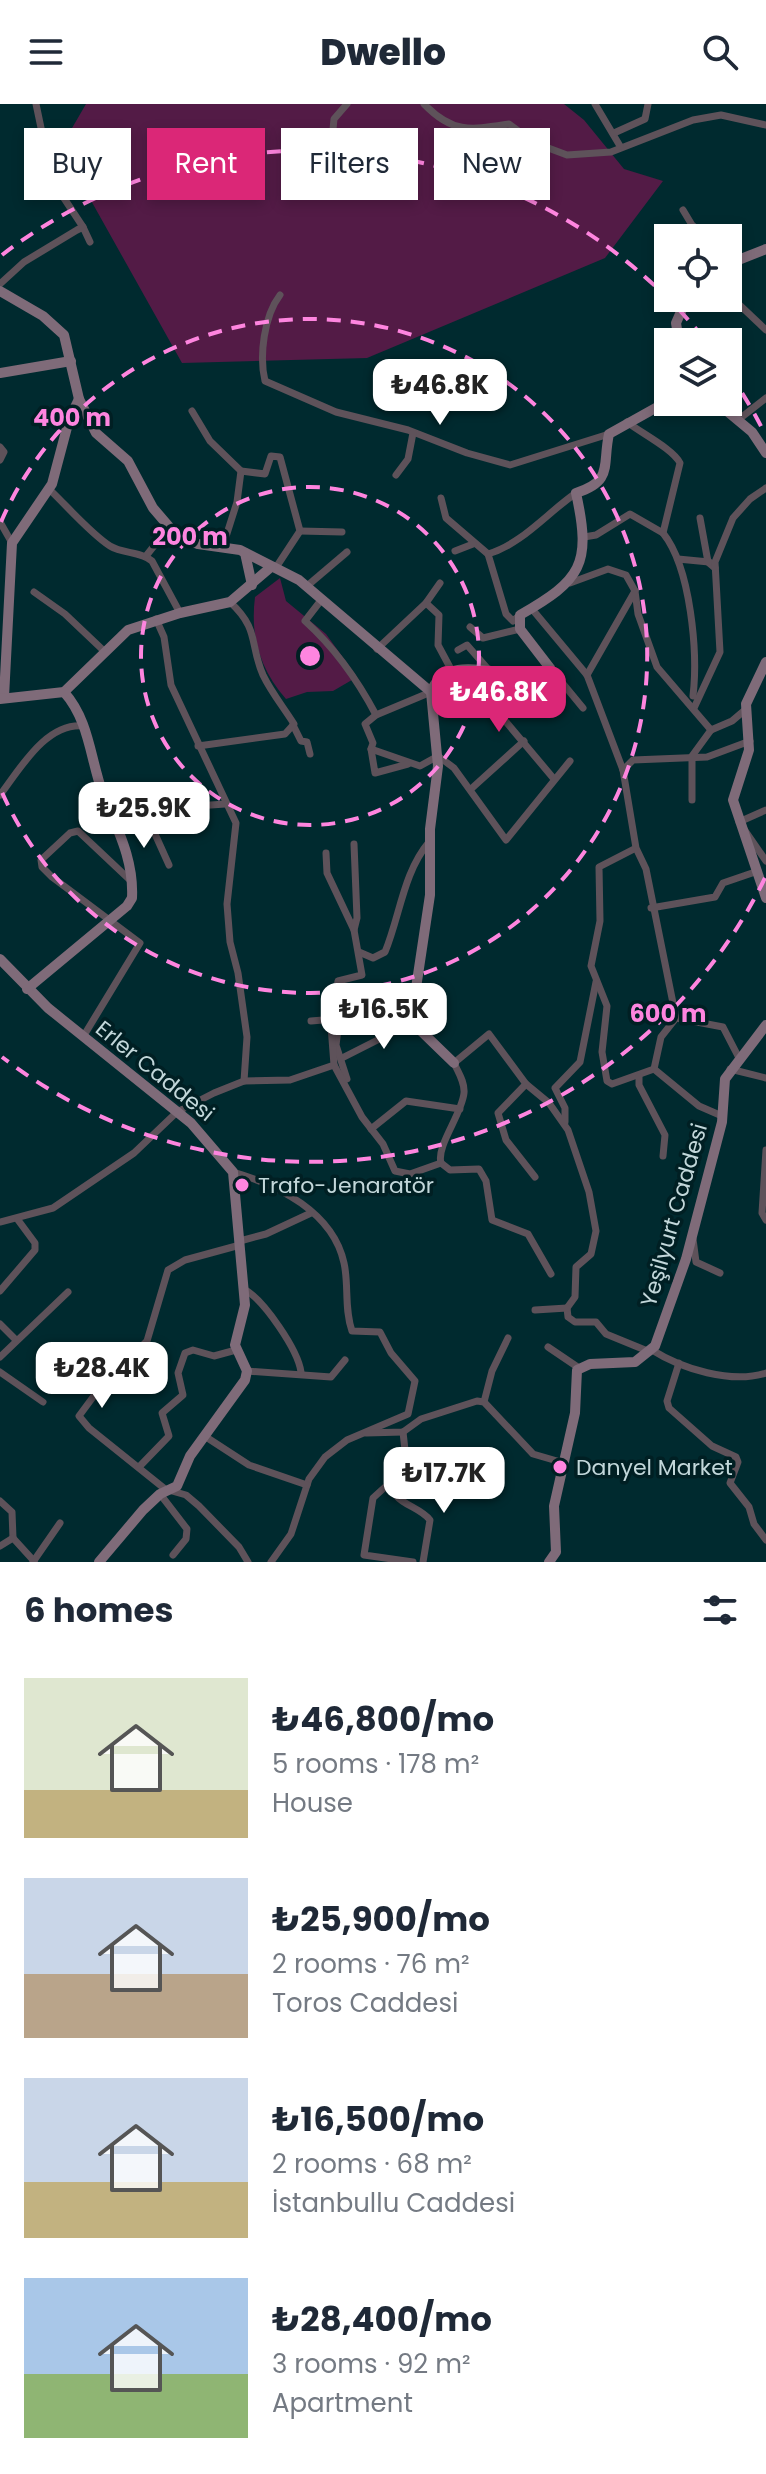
<!DOCTYPE html>
<html lang="en">
<head>
<meta charset="utf-8">
<style>
  body { margin:0; font-family:Poppins,sans-serif; background:#f6f6f7; color:#1f2937; height:100vh; display:flex; flex-direction:column; font-size:30px; white-space:nowrap }
  * { box-sizing:border-box; margin:0 }
  p { font-size:26px; color:#747a83 }
  .icon { flex:none; width:44px; height:44px; fill:none; stroke:currentColor; stroke-width:2; stroke-linecap:round; stroke-linejoin:round }
  .map { position:relative; height:1458px; overflow:hidden }
  .panel { display:flex; flex-direction:column; background:#fff; flex:1 }
  .panel>* { flex:none }
  .hud { position:absolute; left:24px; top:24px; width:718px; height:72px; display:flex; gap:16px }
  .controls { position:absolute; left:654px; top:120px; display:grid; gap:16px }
  .controls a { display:grid; place-items:center; width:88px; height:88px; border-radius:0px; background:#fff; box-shadow:0 4px 12px #0003; font-size:40px }
  .price { position:absolute; translate:-50% -68px; padding:0 18px; border-radius:16px; background:#fff; color:#222; font-size:26px; line-height:52px; filter:drop-shadow(0 2px 4px #0008) }
  .price::after { content:''; position:absolute; left:50%; top:48px; width:24px; height:18px; margin-left:-12px; background:inherit; clip-path:polygon(0 0,100% 0,50% 100%) }
  .price.current { background:#db2777; color:#fff }
  ul { padding:0; list-style:none }
  li { display:flex; align-items:center; gap:24px; height:200px; padding:0 24px }
  li span { display:grid; place-items:center; flex:none; width:224px; height:160px; border-radius:0px; color:#555 }
  li>.icon { margin-inline-start:auto }
  span .icon { width:96px; height:96px; fill:#fffc; stroke-width:1 }
  li b { font-size:34px }
  h2 { display:flex; justify-content:space-between; align-items:center; height:96px; padding:0 24px; font-size:34px }
  .chip { padding:0 28px; border-radius:0px; background:#fff; box-shadow:0 4px 12px #0003; font-size:28px; line-height:72px }
  .chip.current { background:#db2777; color:#fff }
  header { display:flex; justify-content:space-between; align-items:center; height:104px; padding:0 24px; background:#fff; font-size:36px; font-weight:800 }
  .map>svg:first-child { display:block }
</style>
</head>
<body>
<header><svg class="icon" aria-label="menu" viewBox="0 0 24 24"><path d="M4 6h16M4 12h16M4 18h16"/></svg>Dwello<svg class="icon" aria-label="search" viewBox="0 0 24 24"><circle cx="10" cy="10" r="6"/><path d="M15 15l6 6"/></svg></header>
<div class="map">
<svg width="766" height="1458" viewBox="0 0 766 1458">
  <rect width="100%" height="100%" fill="#002a2f"/>
  <g fill="#531b46">
    <polygon points="86,0 564,0 584,16 624,65 663,77 605,154 367,254 182,259 61,43"/>
    <path d="M 280,474 L 286,497 L 326,530 L 357,573 L 333,587 L 307,588 L 286,595 C 260,566 250,532 255,493 Z"/>
  </g>
  <g fill="none" stroke-linecap="round" stroke-linejoin="round">
    <g stroke="#5e525a" stroke-width="7">
      <polyline points="36,0 52,76 83,123"/>
      <path d="M 424,0 C 453,30 471,26 509,20 L 535,39 L 567,51 L 611,48 L 693,16 L 721,11 L 766,21"/>
      <polyline points="595,0 620,42"/>
      <polyline points="614,29 645,15 648,0"/>
      <polyline points="330,55 334,15 347,0"/>
      <polyline points="683,106 692,121 708,134"/>
      <polyline points="0,180 24,158 77,126 83,123 90,138"/>
      <polyline points="728,190 766,226"/>
      <path d="M 280,191 C 264,212 259,252 265,277 L 336,308 L 408,326 L 467,349 L 510,361 L 609,330"/>
      <polyline points="192,307 210,337 241,367"/>
      <polyline points="738,316 766,294"/>
      <polyline points="0,343 4,348 0,356"/>
      <polyline points="396,371 408,355 413,329"/>
      <path d="M 49,385 C 67,402 91,430 110,442 C 123,450 140,447 152,457 L 180,509"/>
      <polyline points="441,394 446,414 488,450"/>
      <polyline points="700,414 708,458 715,464"/>
      <polyline points="0,418 12,439"/>
      <polyline points="300,427 342,428"/>
      <path d="M 663,429 C 691,464 698,549 693,592"/>
      <path d="M 584,433 L 596,431 L 630,410 L 663,429 L 680,359 C 673,345 641,329 627,318"/>
      <polyline points="223,442 237,398 241,367 265,370 271,352 280,353 300,427 275,465"/>
      <polyline points="455,447 473,440"/>
      <polyline points="146,452 169,423"/>
      <polyline points="678,455 709,458"/>
      <polyline points="570,479 608,465 626,471 635,487 638,510 657,563 711,626 732,617 745,606"/>
      <polyline points="307,482 347,448"/>
      <polyline points="34,488 65,510 104,547"/>
      <path d="M 322,495 L 305,517 C 335,544 357,575 376,611"/>
      <polyline points="426,499 439,511 438,541 453,569"/>
      <polyline points="532,505 587,571 623,666 636,744 646,765 676,914 661,933 654,965 612,980 607,977 602,948 607,902 591,862 600,817 599,763 636,744"/>
      <path d="M 520,511 L 513,517 L 506,510 L 488,450 C 522,440 547,409 576,389"/>
      <polyline points="156,515 164,533 171,581 236,719 227,800 230,838 238,869 247,933 244,977"/>
      <polyline points="470,523 483,534 520,525"/>
      <polyline points="377,545 426,499 440,479"/>
      <polyline points="458,546 467,541 488,565"/>
      <polyline points="550,564 583,604"/>
      <polyline points="468,567 486,594 554,675"/>
      <polyline points="587,571 635,487"/>
      <polyline points="694,604 720,548 715,458 733,414 750,395 766,384"/>
      <polyline points="293,621 301,637 307,638 310,650"/>
      <path d="M 198,642 L 285,630 L 294,620 C 284,604 271,588 263,571 C 249,539 260,526 230,498"/>
      <polyline points="371,645 420,662 438,652 454,664 506,736 570,657"/>
      <polyline points="408,660 375,669 371,645 373,639 365,620 376,611 431,588"/>
      <polyline points="623,666 633,656 707,653 750,637"/>
      <polyline points="471,685 524,637"/>
      <path d="M 0,691 C 20,665 46,618 84,622"/>
      <polyline points="692,696 692,652 711,626"/>
      <polyline points="766,706 739,718 766,757"/>
      <polyline points="114,708 127,708 150,719 197,702 225,700"/>
      <polyline points="150,719 169,761"/>
      <polyline points="326,749 327,769 354,826"/>
      <polyline points="651,804 715,793 723,779 758,767"/>
      <path d="M 359,848 L 373,854 L 385,848 C 400,812 403,769 429,738"/>
      <polyline points="339,890 341,903 336,941 347,975"/>
      <polyline points="676,914 723,923 739,954"/>
      <polyline points="311,917 323,916 331,922"/>
      <polyline points="83,933 140,839 52,773 42,763 41,756 70,729 78,727 131,777"/>
      <polyline points="342,954 415,917"/>
      <path d="M 334,961 L 362,1013 L 383,1040 L 395,1067 L 410,1070 L 441,1059 C 436,1042 462,1010 464,989 C 465,978 458,968 454,959 L 489,930 L 526,980 L 549,999 L 568,1026 L 589,1088 L 596,1127 L 591,1150 L 576,1163 L 575,1193 L 567,1204 L 568,1213 L 575,1218 L 596,1218 L 606,1230 L 650,1248"/>
      <polyline points="654,965 699,1002 722,1012"/>
      <polyline points="730,965 766,974"/>
      <polyline points="639,973 639,981 665,1031 663,1052"/>
      <polyline points="526,980 498,1009 506,1036 535,1073"/>
      <polyline points="565,1018 565,1004 555,984 580,958 596,878"/>
      <polyline points="371,1025 406,997 460,1005"/>
      <polyline points="766,1046 762,1109 766,1116"/>
      <polyline points="441,1059 450,1066 479,1065 486,1077 492,1116 528,1130 551,1170"/>
      <path d="M 233,1068 C 278,1081 333,1108 344,1159 C 349,1181 344,1204 352,1227 L 380,1228 L 391,1249 L 415,1277 L 408,1310 L 347,1336 L 325,1353 L 309,1375 L 291,1430 L 271,1458"/>
      <polyline points="0,1118 53,1104 134,1049 177,1008 214,989 244,977 290,976 334,961 331,922 338,877 362,871 354,826 357,814 354,740"/>
      <polyline points="693,1135 696,1158 720,1169"/>
      <polyline points="240,1137 266,1130 311,1109"/>
      <polyline points="240,1141 185,1156 168,1166 147,1237 99,1285 79,1312 89,1324 165,1385 186,1391 199,1402 239,1443 248,1458"/>
      <path d="M 244,1185 C 264,1196 298,1246 301,1268"/>
      <polyline points="0,1187 35,1146 35,1139 18,1116"/>
      <polyline points="535,1206 567,1204"/>
      <polyline points="0,1220 15,1235"/>
      <polyline points="548,1243 579,1264"/>
      <path d="M 652,1246 C 682,1265 731,1280 766,1269"/>
      <polyline points="0,1253 68,1188"/>
      <polyline points="679,1259 667,1297 669,1304 712,1342 736,1353 738,1358 730,1379 749,1403 754,1420 766,1436"/>
      <polyline points="247,1267 331,1273 345,1256"/>
      <polyline points="0,1268 43,1298"/>
      <polyline points="484,1298 492,1267 508,1234"/>
      <polyline points="403,1328 405,1346 395,1374 373,1394 364,1451 413,1458"/>
      <polyline points="366,1329 403,1328 421,1315 477,1297 484,1298 533,1350 564,1359"/>
      <polyline points="206,1333 249,1361 307,1381"/>
      <polyline points="139,1363 169,1332 162,1309 183,1291 178,1269 185,1249 193,1246 214,1252 236,1246"/>
      <path d="M 395,1374 C 385,1399 418,1400 430,1416 L 423,1458"/>
      <polyline points="160,1390 187,1425 186,1435 173,1451"/>
      <polyline points="0,1397 12,1408 13,1434"/>
      <polyline points="13,1434 34,1457"/>
      <polyline points="0,1442 13,1434"/>
      <polyline points="33,1458 60,1419"/>
    </g>
    <g stroke="#7f6b79" stroke-width="10">
      <polyline points="728,160 766,145"/>
      <polyline points="0,187 43,212 64,231 79,295 96,329 128,357 153,404 177,432 198,440 240,446 299,476 431,588"/>
      <polyline points="679,238 676,219 687,194"/>
      <polyline points="0,269 71,257"/>
      <polyline points="716,298 752,328 766,349"/>
      <polyline points="245,449 252,481"/>
      <polyline points="766,558 746,600 749,646 733,696 766,794"/>
      <polyline points="4,593 12,439 52,380 69,316 79,295"/>
      <polyline points="0,595 64,588 128,526 180,509 230,498 271,463"/>
      <polyline points="0,855 48,904 191,1019 233,1068 245,1201 235,1241 247,1267 245,1276 190,1352 177,1382 160,1390 143,1406 99,1458"/>
      <path d="M 27,885 L 127,802 L 132,794 C 134,754 116,723 102,687 C 90,653 89,616 64,588"/>
      <path d="M 454,959 L 422,928 L 413,904 L 430,791 L 430,725 L 438,662 L 431,588 C 450,540 519,586 550,564 L 520,525 L 520,511 C 581,476 592,461 576,389 C 614,377 602,361 609,330 L 668,297"/>
      <polyline points="549,1458 556,1448 554,1402 575,1309 577,1266 590,1260 635,1258 655,1242 686,1155 722,1018 725,975 766,921"/>
    </g>
  </g>
  <g fill="none" stroke="#fe85df" stroke-width="4" stroke-dasharray="14 10">
    <circle cx="310" cy="552" r="169"/>
    <path d="M1 418A337 337 0 1 1 1 686"/>
    <path d="M765 774A506 506 0 0 1 2 953M2 151A506 506 0 0 1 706 237M729 269A506 506 0 0 1 765 330"/>
  </g>
  <g fill="#fe85df" stroke="#001f23" stroke-width="3">
    <circle cx="242" cy="1081" r="8"/>
    <circle cx="560" cy="1363" r="8"/>
  </g>
  <g text-anchor="middle" dominant-baseline="central" stroke-width="7" stroke-linejoin="round" paint-order="stroke">
    <g font-size="22" fill="#c2d7da" stroke="#001f23">
      <text transform="translate(155 967) rotate(39)">Erler Caddesi</text>
      <text transform="translate(674 1111) rotate(-74)">Yeşilyurt Caddesi</text>
    </g>
    <g font-size="22" fill="#c2d7da" stroke="#001f23" text-anchor="start">
      <text x="258" y="1081">Trafo-Jenaratör</text>
      <text x="576" y="1363">Danyel Market</text>
    </g>
  </g>
  <circle cx="310" cy="552" r="12" fill="#fe85df" stroke="#001f23" stroke-width="4"/>
  <g font-size="24" text-anchor="middle" font-weight="bold" fill="#fe85df" stroke="#001f23" stroke-width="7" stroke-linejoin="round" paint-order="stroke">
    <text x="72" y="322">400 m</text>
    <text x="190" y="441">200 m</text>
    <text x="668" y="918">600 m</text>
  </g>
</svg>
<div class="controls">
<a><svg class="icon" aria-label="locate" viewBox="0 0 24 24"><circle cx="12" cy="12" r="6"/><path d="M12 2v4M12 18v4M2 12h4M18 12h4"/></svg></a>
<a><svg class="icon" aria-label="layers" viewBox="0 0 24 24"><path d="M12 4l9 5-9 5-9-5zM3 14l9 5 9-5"/></svg></a>
</div>
<b class="price" style="left:440px;top:323px">₺46.8K</b>
<b class="price current" style="left:499px;top:630px">₺46.8K</b>
<b class="price" style="left:144px;top:746px">₺25.9K</b>
<b class="price" style="left:384px;top:947px">₺16.5K</b>
<b class="price" style="left:102px;top:1306px">₺28.4K</b>
<b class="price" style="left:444px;top:1411px">₺17.7K</b>
<div class="hud">
<a class="chip">Buy</a>
<a class="chip current">Rent</a>
<a class="chip">Filters</a>
<a class="chip">New</a>
</div>
</div>
<section class="panel">
<h2>6 homes<svg class="icon" aria-label="filters" viewBox="0 0 24 24"><path d="M4 7h16M4 17h16"/><circle cx="9" cy="7" r="2"/><circle cx="15" cy="17" r="2"/></svg></h2>
<ul>
<li><span style="background:linear-gradient(#dfe7d0 70%,#c2b280 0)"><svg class="icon" aria-label="home" viewBox="0 0 24 24"><path d="M3 11l9-7 9 7M6 9v11h12V9"/></svg></span><div><b>₺46,800/mo</b><p>5 rooms · 178 m²</p><p>House</p></div></li>
<li><span style="background:linear-gradient(#c9d6e8 60%,#b9a48a 0)"><svg class="icon" aria-label="home" viewBox="0 0 24 24"><path d="M3 11l9-7 9 7M6 9v11h12V9"/></svg></span><div><b>₺25,900/mo</b><p>2 rooms · 76 m²</p><p>Toros Caddesi</p></div></li>
<li><span style="background:linear-gradient(#c9d6e8 65%,#c2b280 0)"><svg class="icon" aria-label="home" viewBox="0 0 24 24"><path d="M3 11l9-7 9 7M6 9v11h12V9"/></svg></span><div><b>₺16,500/mo</b><p>2 rooms · 68 m²</p><p>İstanbullu Caddesi</p></div></li>
<li><span style="background:linear-gradient(#a9c7e8 60%,#8fb573 0)"><svg class="icon" aria-label="home" viewBox="0 0 24 24"><path d="M3 11l9-7 9 7M6 9v11h12V9"/></svg></span><div><b>₺28,400/mo</b><p>3 rooms · 92 m²</p><p>Apartment</p></div></li>
</ul>
</section>
</body>
</html>
